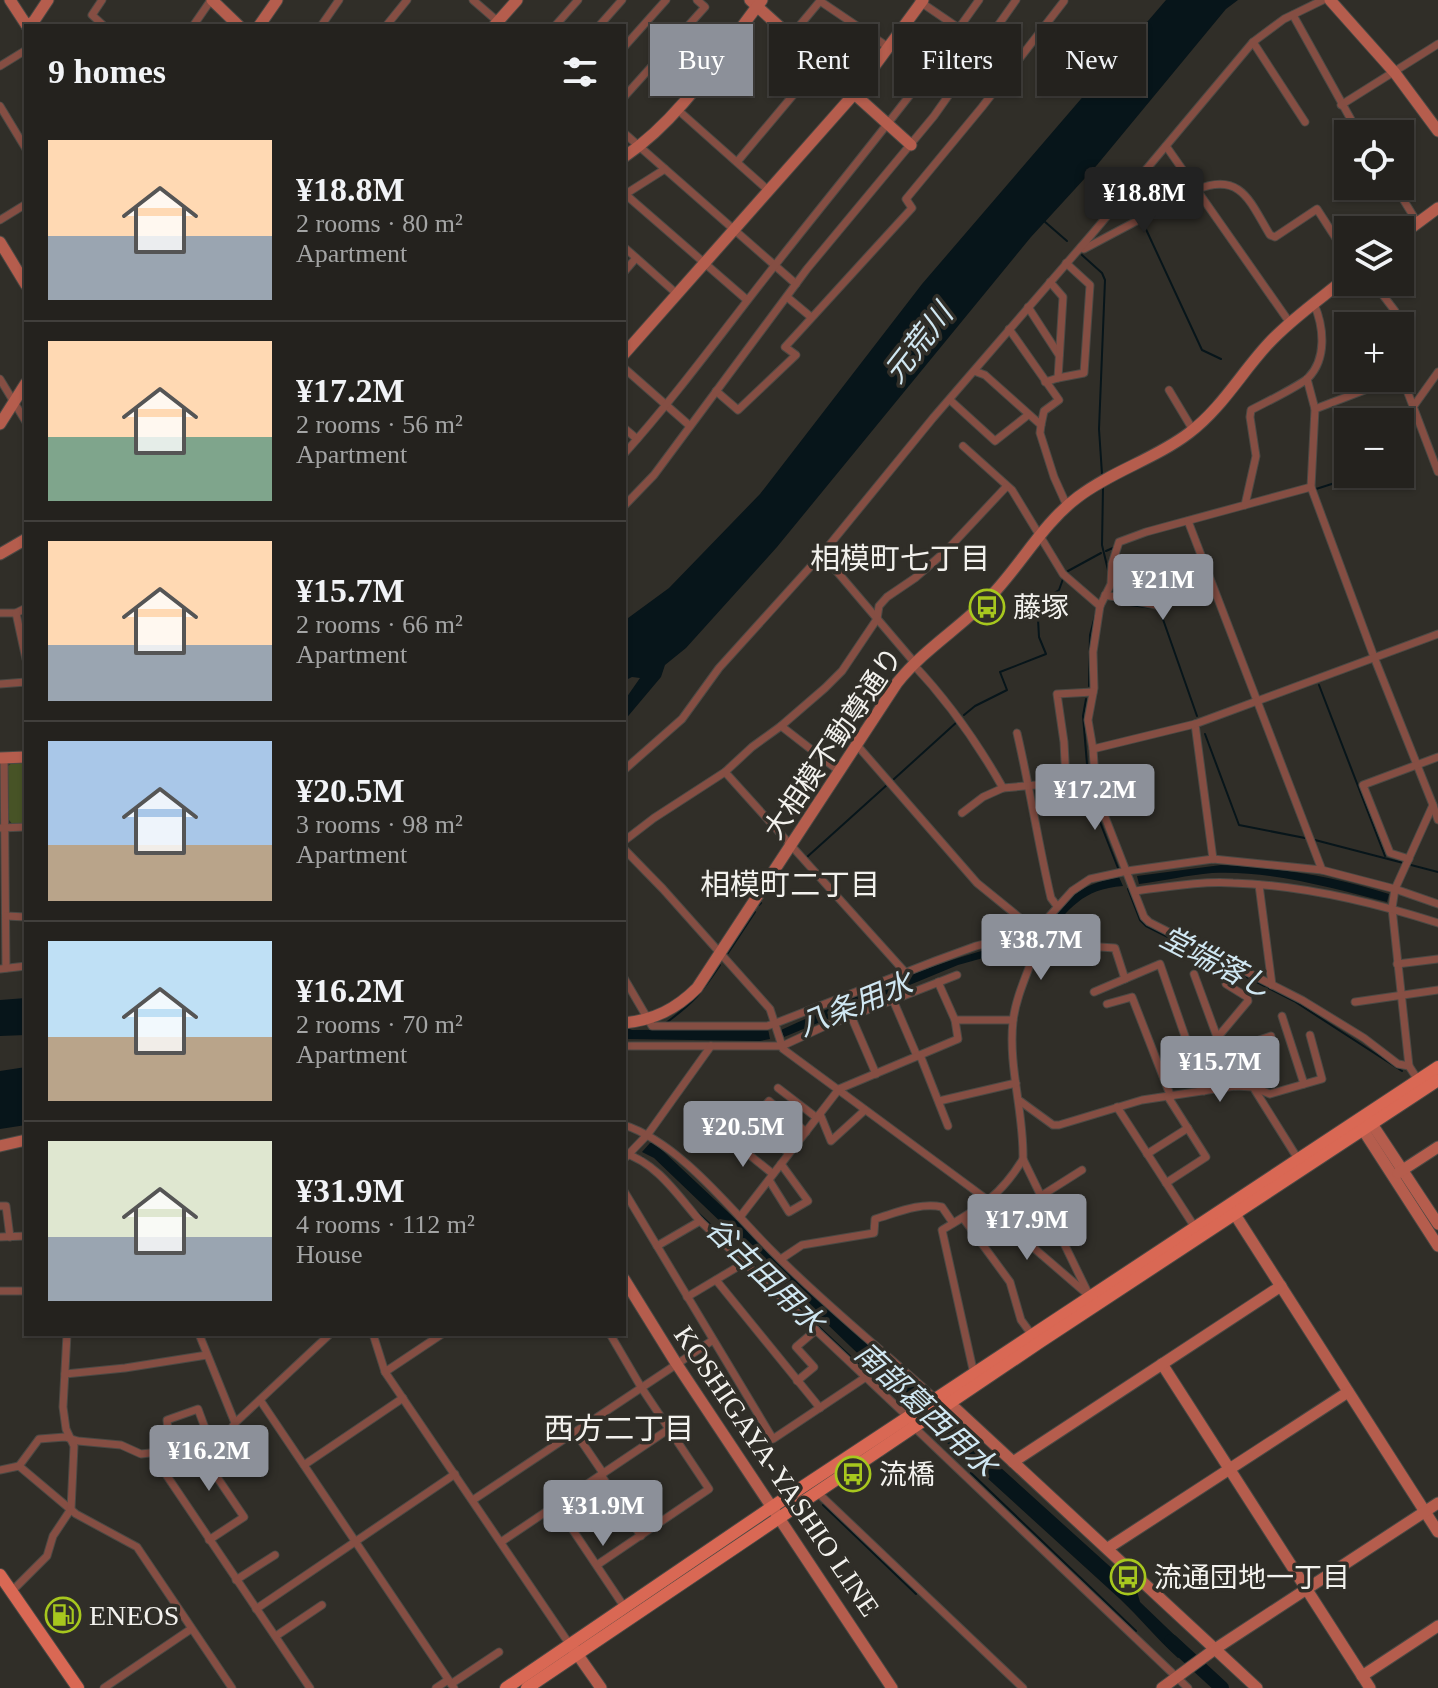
<!DOCTYPE html>
<html lang="en">
<head>
<meta charset="utf-8">
<style>
  body { margin:0; font-family:"Times New Roman","Noto Sans JP",serif; background:#302f2b; color:#f1f3f6; height:100vh; display:flex; flex-direction:column; font-size:30px; white-space:nowrap }
  * { box-sizing:border-box; margin:0 }
  p { font-size:26px; color:#a3a4a4 }
  .icon { flex:none; width:44px; height:44px; fill:none; stroke:currentColor; stroke-width:2; stroke-linecap:round; stroke-linejoin:round }
  .map { position:relative; flex:1; overflow:hidden }
  .details { position:absolute; left:24px; top:24px; width:602px; height:1312px; display:flex; flex-direction:column; background:#24221e; border-radius:0px; box-shadow:0 2px 6px #0004,0 0 0 2px #413f3c }
  .details>* { flex:none }
  .banner { position:absolute; left:650px; top:24px; width:668px; height:72px; display:flex; gap:16px }
  .buttons { position:absolute; left:1334px; top:120px; display:grid; gap:16px }
  .buttons a { display:grid; place-items:center; width:80px; height:80px; border-radius:0px; background:#24221e; box-shadow:0 2px 6px #0004,0 0 0 2px #413f3c; font-size:40px }
  .price { position:absolute; translate:-50% -68px; padding:0 18px; border-radius:8px; background:#8c9099; color:#fff; font-size:26px; line-height:52px; filter:drop-shadow(0 2px 4px #0008) }
  .price::after { content:''; position:absolute; left:50%; top:48px; width:24px; height:18px; margin-left:-12px; background:inherit; clip-path:polygon(0 0,100% 0,50% 100%) }
  .price.selected { background:#222; color:#fff }
  ul { padding:0; list-style:none }
  li { display:flex; align-items:center; gap:24px; height:200px; padding:0 24px }
  li+li { border-top:2px solid #413f3c }
  li span { display:grid; place-items:center; flex:none; width:224px; height:160px; border-radius:0px; color:#555 }
  li>.icon { margin-inline-start:auto }
  span .icon { width:96px; height:96px; fill:#fffc; stroke-width:1 }
  li b { font-size:34px }
  h2 { display:flex; justify-content:space-between; align-items:center; height:96px; padding:0 24px; font-size:34px }
  .chip { padding:0 28px; border-radius:0px; background:#24221e; box-shadow:0 2px 6px #0004,0 0 0 2px #413f3c; font-size:28px; line-height:72px }
  .chip.selected { background:#8c9099; color:#fff }
  .map>svg:first-child { display:block }
</style>
</head>
<body>
<div class="map">
<svg width="1438" height="1688" viewBox="0 0 1438 1688">
  <rect width="100%" height="100%" fill="#302e28"/>
  <polygon fill="#475326" points="26,761 26,824 13,825 9,820 8,766 12,763"/>
  <g fill="#07151a">
    <polygon points="1166,0 1238,0 1226,9 1097,165 1031,237 777,547 686,648 665,665 661,677 624,721 624,701 640,678 632,677 624,681 624,621 669,588 760,494 922,284"/>
    <path d="M 1221,865 C 1277,867 1337,877 1389,894 L 1387,902 C 1332,888 1270,870 1212,873 C 1188,875 1163,881 1139,884 L 1137,876 Z"/>
    <path d="M 1119,877 L 1123,886 C 1082,889 1069,909 1044,939 L 1043,933 L 1050,926 L 1050,920 C 1075,892 1081,885 1119,877 Z"/>
    <path d="M 1033,939 L 1033,944 L 958,965 L 784,1037 L 781,1030 C 856,996 952,953 1033,939 Z"/>
    <polygon points="26,998 26,1035 0,1036 0,1000"/>
    <polygon points="624,1027 632,1030 768,1029 770,1039 760,1041 624,1039"/>
    <polygon points="26,1067 26,1125 0,1129 0,1071"/>
    <polygon points="650,1143 653,1143 663,1151 920,1393 906,1398 899,1393 654,1158 642,1152"/>
    <path d="M 948,1420 L 1137,1591 L 1140,1602 L 1189,1649 L 1178,1658 C 1157,1639 1140,1618 1120,1599 L 940,1435 L 935,1428 Z"/>
  </g>
  <g fill="none" stroke-linecap="round" stroke-linejoin="round">
    <g stroke="#07151a" stroke-width="2">
      <polyline points="1044,221 1067,241"/>
      <polyline points="1144,225 1202,350 1221,359"/>
      <polyline points="1082,255 1102,273 1105,280 1099,429 1102,474"/>
      <polyline points="1400,432 1413,413"/>
      <polyline points="1103,488 1102,545 1108,570"/>
      <polyline points="1316,489 1363,474"/>
      <polyline points="1106,551 1115,547"/>
      <polyline points="1068,571 1101,553"/>
      <polyline points="1112,600 1122,604 1153,608"/>
      <polyline points="1159,608 1197,716"/>
      <polyline points="1036,611 1036,604 1059,590 1063,579"/>
      <polyline points="1319,685 1385,856"/>
      <polyline points="1089,686 1090,635 1096,612"/>
      <polyline points="1086,699 1083,716 1088,776"/>
      <polyline points="964,715 975,706 1007,690 1000,672 1046,654 1039,637 1038,619"/>
      <polyline points="1205,734 1239,825 1305,838"/>
      <polyline points="894,779 958,721"/>
      <polyline points="1088,783 1089,794 1118,868"/>
      <polyline points="1315,840 1438,872"/>
      <polyline points="807,857 888,784"/>
      <polyline points="1128,889 1140,920 1146,926 1294,1001 1402,1071"/>
      <polyline points="770,891 787,875"/>
      <polyline points="759,905 761,903"/>
      <polyline points="728,953 755,912"/>
      <path d="M 666,1023 C 695,1001 700,995 720,965"/>
      <polyline points="624,1148 627,1149"/>
      <polyline points="642,1157 668,1179"/>
      <polyline points="696,1211 889,1393"/>
      <polyline points="971,1473 1136,1631"/>
      <polyline points="823,1505 916,1594"/>
    </g>
    <g stroke="#07151a" stroke-width="14">
      <polyline points="895,1385 953,1439"/>
      <polyline points="1171,1641 1222,1688"/>
    </g>
    <g stroke="#4b4944" stroke-width="9">
      <g id="street">
        <polyline points="102,0 92,15 104,26"/>
        <polyline points="473,0 503,26"/>
        <polyline points="919,1 985,46"/>
        <polyline points="1293,15 1359,134"/>
        <polyline points="193,26 211,0"/>
        <polyline points="321,26 339,0"/>
        <polyline points="386,26 407,0"/>
        <polyline points="555,26 578,0"/>
        <polyline points="599,26 622,0"/>
        <polyline points="959,28 979,0"/>
        <polyline points="790,37 820,1 888,47"/>
        <polyline points="1253,42 1305,122"/>
        <polyline points="624,47 666,0"/>
        <polyline points="0,66 26,50"/>
        <polyline points="624,97 705,7 697,0"/>
        <polyline points="1341,105 1438,44"/>
        <polyline points="0,106 26,149"/>
        <polyline points="678,110 768,190"/>
        <polyline points="624,133 796,284"/>
        <polyline points="1166,146 1290,323"/>
        <polyline points="737,162 820,63"/>
        <polyline points="1395,186 1417,222"/>
        <path d="M 1196,190 C 1241,171 1250,202 1270,235 L 1275,237 L 1317,209 L 1348,257"/>
        <polyline points="625,194 747,300"/>
        <polyline points="624,195 665,169"/>
        <polyline points="0,220 26,204"/>
        <polyline points="624,247 677,294"/>
        <polyline points="1081,247 1084,249 1146,216 1139,199 1183,171"/>
        <polyline points="624,272 636,258"/>
        <polyline points="1373,282 1395,311 1394,326"/>
        <polyline points="787,297 811,317"/>
        <path d="M 1314,304 C 1324,327 1327,359 1308,378 C 1302,384 1261,405 1251,410 L 1250,417 L 1256,456 L 1245,505 L 1146,532 L 1119,542 L 1112,564 L 1111,584 L 1100,606 L 1093,652 L 1094,688 L 1088,720 L 1093,749 L 1096,794 L 1144,917 L 1149,922 L 1302,1000 L 1364,1038 L 1398,1064 L 1409,1066"/>
        <polyline points="1028,307 1059,355"/>
        <polyline points="1009,329 1059,400 1044,411 1041,425"/>
        <polyline points="624,368 690,426"/>
        <polyline points="974,371 985,375 1041,425 1040,433 1054,477 1067,506"/>
        <polyline points="1400,372 1438,472"/>
        <polyline points="1058,378 1084,373 1090,285 1066,263"/>
        <polyline points="0,379 26,422"/>
        <polyline points="1307,379 1315,409 1311,487 1374,657 1433,805 1395,889 1392,908 1409,1066 1418,1080"/>
        <polyline points="1045,382 1058,378 1063,297 1050,282"/>
        <polyline points="1169,390 1193,430"/>
        <polyline points="716,391 738,410 796,355 785,347 912,208 906,199 982,107 1064,1"/>
        <polyline points="950,400 995,441 1028,415"/>
        <polyline points="1413,407 1438,372"/>
        <polyline points="1315,409 1396,378"/>
        <polyline points="624,428 637,439"/>
        <polyline points="963,446 1012,490 1063,574 1100,606"/>
        <path d="M 624,454 C 677,395 723,331 772,269 C 835,189 900,111 960,29"/>
        <polyline points="1245,505 1311,487"/>
        <polyline points="624,506 654,475 807,269 934,116 1016,0"/>
        <polyline points="1188,521 1322,870"/>
        <polyline points="822,554 914,662"/>
        <polyline points="1105,595 1161,606 1211,582"/>
        <polyline points="0,613 16,613 26,608"/>
        <polyline points="16,613 26,659"/>
        <path d="M 912,663 C 948,701 977,742 1003,788"/>
        <polyline points="0,684 26,682"/>
        <polyline points="1195,724 1213,859"/>
        <polyline points="781,726 839,771"/>
        <path d="M 1017,733 C 1030,788 1038,843 1051,898 L 1057,906"/>
        <path d="M 856,744 L 977,883 L 1036,931 L 1038,943 C 1030,968 1016,995 1013,1021 C 1008,1067 1024,1112 1023,1159 L 1090,1297"/>
        <polyline points="1093,749 1195,724 1438,634"/>
        <polyline points="4,758 6,968"/>
        <polyline points="624,770 682,719 719,668 822,554 933,418 1092,234 1253,42 1284,19 1323,0"/>
        <polyline points="725,772 905,972"/>
        <polyline points="1066,781 1064,742 1057,694 1093,692"/>
        <polyline points="1433,805 1438,820"/>
        <polyline points="962,813 983,797 1003,788 1094,780"/>
        <polyline points="0,828 26,827"/>
        <polyline points="624,841 654,818 725,772 752,747 781,726 825,688 842,671 877,619 879,606 887,597 915,578 946,551 1006,487"/>
        <polyline points="624,849 663,889 770,1009 783,1049 989,1201"/>
        <polyline points="1409,859 1390,853 1363,785 1438,757"/>
        <polyline points="1259,885 1272,985"/>
        <path d="M 1135,891 C 1168,887 1200,881 1233,883 C 1302,885 1373,902 1438,923"/>
        <polyline points="6,916 26,917"/>
        <polyline points="1038,943 1115,948 1125,979"/>
        <polyline points="1397,964 1438,959"/>
        <polyline points="0,969 26,966"/>
        <polyline points="1194,974 1235,1086"/>
        <polyline points="624,978 652,1026 767,1026 776,1023 935,961 976,946 1036,931 1072,891 1090,879 1127,871 1213,859 1322,870 1395,889 1438,904"/>
        <polyline points="1094,992 1160,964 1204,1091"/>
        <polyline points="893,1000 957,975"/>
        <polyline points="1355,1002 1438,990"/>
        <polyline points="1107,1004 1132,997 1171,1097"/>
        <polyline points="851,1016 876,1074"/>
        <polyline points="1282,1016 1304,1084"/>
        <polyline points="955,1020 1013,1020"/>
        <polyline points="1271,1036 1239,1047 1253,1087 1270,1094 1322,1079 1310,1035"/>
        <polyline points="1217,1038 1248,1001 1247,997 1226,984"/>
        <polyline points="624,1046 782,1046 823,1027 893,1000 917,1056"/>
        <polyline points="920,1055 948,1126"/>
        <polyline points="778,1088 817,1118"/>
        <polyline points="939,1101 1016,1083"/>
        <polyline points="1020,1101 1053,1125 1059,1125 1142,1100 1235,1086 1253,1087 1298,1159"/>
        <polyline points="1117,1107 1196,1229"/>
        <polyline points="820,1114 831,1141 865,1110"/>
        <path d="M 624,1125 C 680,1143 731,1210 772,1251 C 823,1303 882,1350 936,1399"/>
        <polyline points="731,1140 773,1174"/>
        <path d="M 624,1153 C 657,1163 678,1196 700,1221"/>
        <polyline points="789,1153 750,1123 769,1101 806,1132"/>
        <polyline points="1147,1154 1188,1128"/>
        <polyline points="624,1159 648,1134 711,1046"/>
        <polyline points="769,1180 789,1212 808,1201 781,1164"/>
        <polyline points="1166,1183 1206,1157 1168,1097"/>
        <polyline points="624,1191 773,1439 866,1377"/>
        <polyline points="1041,1196 1082,1170"/>
        <polyline points="0,1206 6,1206 10,1237"/>
        <polyline points="985,1206 1086,1293"/>
        <polyline points="740,1217 839,1089 958,1039 955,1020 938,982"/>
        <polyline points="963,1218 1010,1282 1021,1320 1032,1335"/>
        <polyline points="0,1237 26,1236"/>
        <polyline points="657,1246 700,1221 909,1418"/>
        <path d="M 781,1259 L 802,1245 L 874,1233 L 875,1219 C 896,1213 920,1202 942,1207 L 953,1223"/>
        <polyline points="716,1280 820,1408"/>
        <polyline points="0,1291 26,1291"/>
        <polyline points="687,1297 744,1263"/>
        <polyline points="199,1334 235,1423"/>
        <polyline points="373,1334 385,1372 570,1645"/>
        <polyline points="385,1372 442,1334"/>
        <polyline points="65,1374 125,1368 207,1355"/>
        <path d="M 974,1374 L 942,1230 C 979,1208 1000,1197 1023,1159"/>
        <polyline points="797,1381 814,1367 796,1347 816,1330"/>
        <polyline points="260,1400 454,1688"/>
        <polyline points="914,1427 1188,1688"/>
        <polyline points="575,1432 603,1473"/>
        <polyline points="202,1448 202,1455 244,1517 209,1540"/>
        <polyline points="170,1453 167,1420 198,1409 212,1447"/>
        <polyline points="161,1454 162,1467 167,1476 310,1688"/>
        <polyline points="304,1465 403,1398"/>
        <polyline points="19,1466 39,1439 65,1437 78,1441 121,1445 141,1454 221,1445 235,1423 330,1334"/>
        <polyline points="0,1470 19,1466 76,1514 137,1547 232,1688"/>
        <polyline points="601,1475 641,1536"/>
        <polyline points="817,1492 1023,1688"/>
        <polyline points="473,1500 713,1340"/>
        <polyline points="556,1505 625,1608"/>
        <polyline points="501,1542 669,1429"/>
        <polyline points="597,1565 709,1489 641,1387 610,1334"/>
        <polyline points="236,1580 275,1555"/>
        <polyline points="12,1591 47,1556 53,1536 71,1509 74,1446 66,1429 63,1407 67,1334"/>
        <polyline points="256,1609 455,1474"/>
        <polyline points="276,1636 322,1605"/>
        <polyline points="451,1684 499,1652"/>
        <polyline points="104,1688 191,1629"/>
        <polyline points="436,1688 448,1680"/>
      </g>
    </g>
    <g stroke="#4b4944" stroke-width="13">
      <g id="secondary">
        <polyline points="10,0 27,26"/>
        <polyline points="212,0 239,26"/>
        <polyline points="750,0 911,145"/>
        <polyline points="1330,0 1395,73 1438,131"/>
        <polyline points="27,26 34,21 48,0"/>
        <polyline points="259,26 277,0"/>
        <polyline points="494,26 517,0"/>
        <path d="M 624,157 C 682,118 720,54 762,0"/>
        <polyline points="1400,236 1438,208"/>
        <polyline points="0,242 26,285"/>
        <polyline points="624,354 854,94 923,0"/>
        <polyline points="0,424 26,383"/>
        <polyline points="0,554 26,539"/>
        <polyline points="0,758 26,757"/>
        <path d="M 624,1023 C 654,1020 676,1009 697,988 L 897,683 C 924,649 960,628 990,597 C 1021,565 1043,523 1078,497 C 1112,471 1155,459 1189,433 C 1222,408 1241,373 1269,343 C 1292,318 1322,298 1348,276"/>
        <polyline points="1368,1118 1438,1224"/>
        <polyline points="1358,1122 1438,1246"/>
        <polyline points="0,1146 26,1140"/>
        <polyline points="1398,1173 1438,1147"/>
        <polyline points="1234,1213 1438,1532"/>
        <polyline points="624,1279 676,1363 892,1688"/>
        <polyline points="1162,1364 1370,1688"/>
        <polyline points="941,1401 956,1409 1257,1688"/>
        <polyline points="1013,1462 1281,1286"/>
        <polyline points="1108,1548 1348,1392"/>
        <polyline points="573,1648 601,1688"/>
        <polyline points="1362,1676 1438,1626"/>
        <polyline points="1162,1688 1215,1649 1438,1503"/>
      </g>
    </g>
    <g stroke="#4b4944" stroke-width="14">
      <g id="primary">
        <polyline points="0,1575 78,1688"/>
        <polyline points="506,1688 772,1507 1438,1067"/>
        <polyline points="527,1688 1040,1342 1438,1080"/>
      </g>
    </g>
    <use href="#street" stroke="#854e43" stroke-width="7"/>
    <use href="#secondary" stroke="#b55d4d" stroke-width="11"/>
    <use href="#primary" stroke="#d96854" stroke-width="12"/>
  </g>
  <defs>
    <g id="bus-ring" transform="scale(1.8)"><circle r="9.5" fill="#302e28" stroke="#a7c71e" stroke-width="1.5"/><path d="M-5-6H5V4H4V6H2V4H-2V6H-4V4H-5ZM-3.5-4V0h7V-4ZM-3.5 1.2v1.5H-2V1.2ZM2 1.2v1.5H3.5V1.2Z" fill="#a7c71e"/></g>
    <g id="fuel-ring" transform="scale(1.8)"><circle r="9.5" fill="#302e28" stroke="#a7c71e" stroke-width="1.5"/><path d="M-5.5-6h7V0h2V4h1.3V-2.5L3-4.5l.8-.8L6-3V5H2.5V1h-1V6h-7ZM-4.2-4.7v3.2H.2V-4.7Z" fill="#a7c71e"/></g>
  </defs>
  <g fill-rule="evenodd">
    <use href="#bus-ring" x="987" y="607"/>
    <use href="#bus-ring" x="853" y="1474"/>
    <use href="#bus-ring" x="1128" y="1577"/>
    <use href="#fuel-ring" x="63" y="1615"/>
  </g>
  <g text-anchor="middle" dominant-baseline="central" stroke-width="7" stroke-linejoin="round" paint-order="stroke">
    <g font-size="28" fill="#f2f1ed" stroke="#302e28" text-anchor="start">
      <text x="1013" y="607">藤塚</text>
      <text x="879" y="1474">流橋</text>
      <text x="1154" y="1577">流通団地一丁目</text>
      <text x="89" y="1615">ENEOS</text>
    </g>
    <g font-size="28" fill="#f2f1ed" stroke="#302e28">
      <text transform="translate(833 743) rotate(-56)">大相模不動尊通り</text>
      <text transform="translate(777 1471) rotate(56)">KOSHIGAYA-YASHIO LINE</text>
    </g>
    <g font-size="30" font-style="italic" fill="#d0e7f2" stroke="#302e28">
      <text transform="translate(918 343) rotate(-52)">元荒川</text>
      <text transform="translate(1216 962) rotate(27)">堂端落し</text>
      <text transform="translate(855 1004) rotate(-22)">八条用水</text>
      <text transform="translate(765 1275) rotate(44)">谷古田用水</text>
      <text transform="translate(926 1409) rotate(43)">南部葛西用水</text>
    </g>
    <g font-size="30" fill="#f2f1ed" stroke="#302e28">
      <text x="900" y="558">相模町七丁目</text>
      <text x="790" y="884">相模町二丁目</text>
      <text x="619" y="1428">西方二丁目</text>
    </g>
  </g>
</svg>
<div class="buttons">
<a><svg class="icon" aria-label="locate" viewBox="0 0 24 24"><circle cx="12" cy="12" r="6"/><path d="M12 2v4M12 18v4M2 12h4M18 12h4"/></svg></a>
<a><svg class="icon" aria-label="layers" viewBox="0 0 24 24"><path d="M12 4l9 5-9 5-9-5zM3 14l9 5 9-5"/></svg></a>
<a>+</a>
<a>−</a>
</div>
<b class="price selected" style="left:1144px;top:235px">¥18.8M</b>
<b class="price" style="left:1163px;top:622px">¥21M</b>
<b class="price" style="left:1095px;top:832px">¥17.2M</b>
<b class="price" style="left:1041px;top:982px">¥38.7M</b>
<b class="price" style="left:1220px;top:1104px">¥15.7M</b>
<b class="price" style="left:743px;top:1169px">¥20.5M</b>
<b class="price" style="left:1027px;top:1262px">¥17.9M</b>
<b class="price" style="left:209px;top:1493px">¥16.2M</b>
<b class="price" style="left:603px;top:1548px">¥31.9M</b>
<div class="banner">
<a class="chip selected">Buy</a>
<a class="chip">Rent</a>
<a class="chip">Filters</a>
<a class="chip">New</a>
</div>
<section class="details">
<h2>9 homes<svg class="icon" aria-label="filters" viewBox="0 0 24 24"><path d="M4 7h16M4 17h16"/><circle cx="9" cy="7" r="2"/><circle cx="15" cy="17" r="2"/></svg></h2>
<ul>
<li><span style="background:linear-gradient(#ffd9b3 60%,#9aa5b1 0)"><svg class="icon" aria-label="home" viewBox="0 0 24 24"><path d="M3 11l9-7 9 7M6 9v11h12V9"/></svg></span><div><b>¥18.8M</b><p>2 rooms · 80 m²</p><p>Apartment</p></div></li>
<li><span style="background:linear-gradient(#ffd9b3 60%,#7fa58c 0)"><svg class="icon" aria-label="home" viewBox="0 0 24 24"><path d="M3 11l9-7 9 7M6 9v11h12V9"/></svg></span><div><b>¥17.2M</b><p>2 rooms · 56 m²</p><p>Apartment</p></div></li>
<li><span style="background:linear-gradient(#ffd9b3 65%,#9aa5b1 0)"><svg class="icon" aria-label="home" viewBox="0 0 24 24"><path d="M3 11l9-7 9 7M6 9v11h12V9"/></svg></span><div><b>¥15.7M</b><p>2 rooms · 66 m²</p><p>Apartment</p></div></li>
<li><span style="background:linear-gradient(#a9c7e8 65%,#b9a48a 0)"><svg class="icon" aria-label="home" viewBox="0 0 24 24"><path d="M3 11l9-7 9 7M6 9v11h12V9"/></svg></span><div><b>¥20.5M</b><p>3 rooms · 98 m²</p><p>Apartment</p></div></li>
<li><span style="background:linear-gradient(#bfe0f5 60%,#b9a48a 0)"><svg class="icon" aria-label="home" viewBox="0 0 24 24"><path d="M3 11l9-7 9 7M6 9v11h12V9"/></svg></span><div><b>¥16.2M</b><p>2 rooms · 70 m²</p><p>Apartment</p></div></li>
<li><span style="background:linear-gradient(#dfe7d0 60%,#9aa5b1 0)"><svg class="icon" aria-label="home" viewBox="0 0 24 24"><path d="M3 11l9-7 9 7M6 9v11h12V9"/></svg></span><div><b>¥31.9M</b><p>4 rooms · 112 m²</p><p>House</p></div></li>
</ul>
</section>
</div>
</body>
</html>
